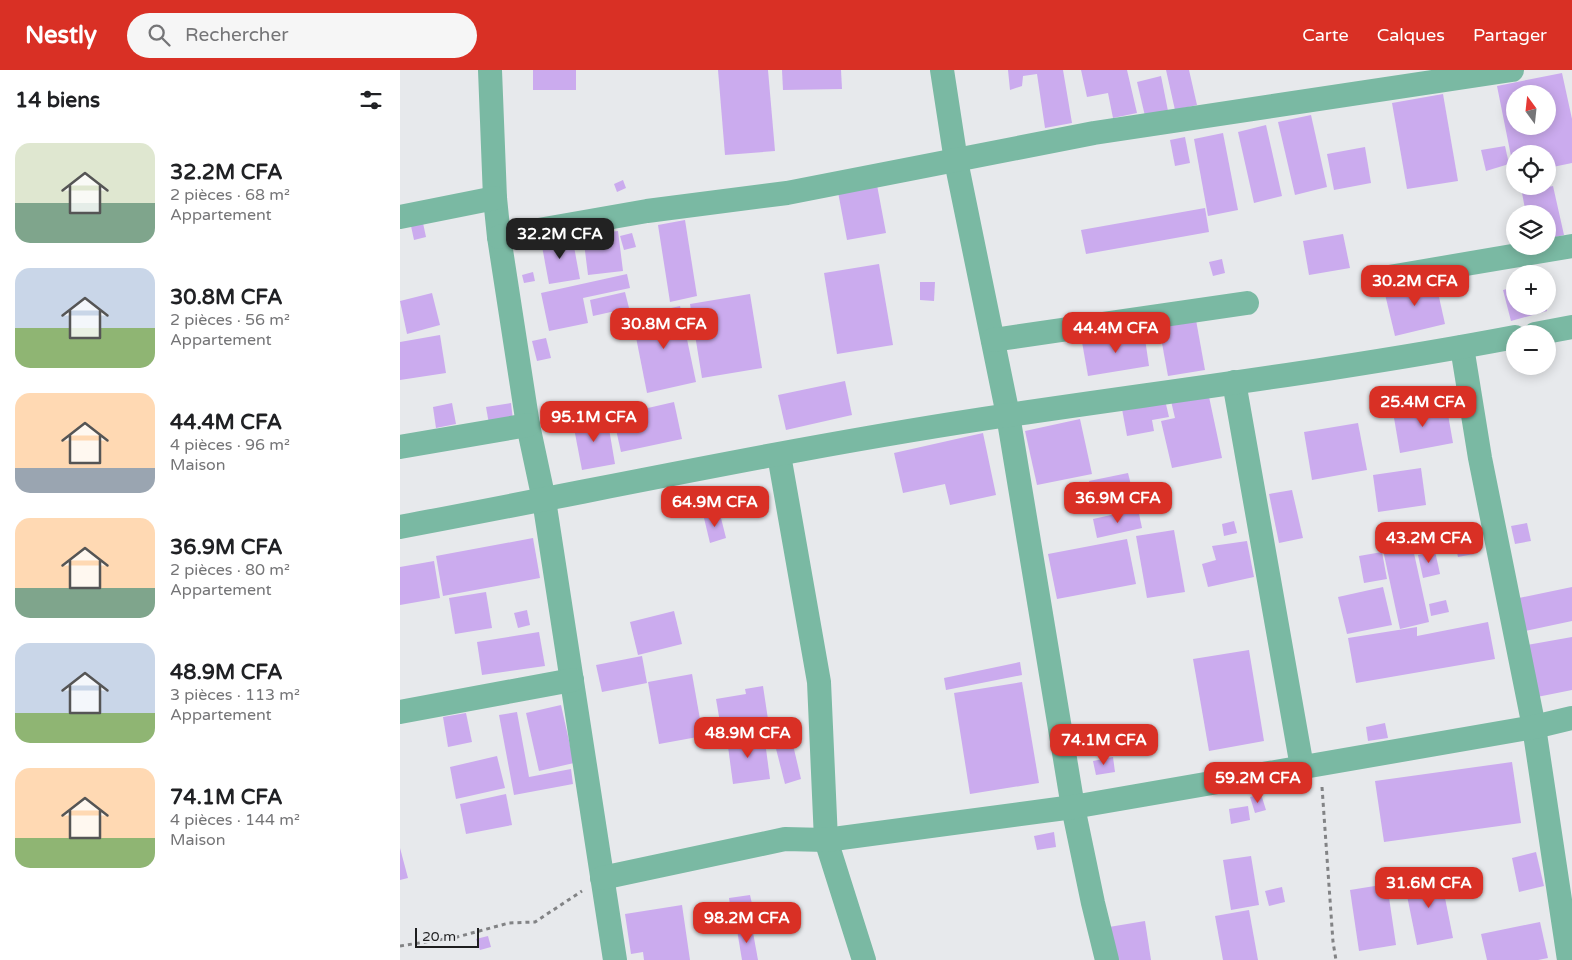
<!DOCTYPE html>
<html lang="fr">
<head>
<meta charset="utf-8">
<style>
  body { margin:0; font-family:"Varela Round",sans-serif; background:#f6f6f6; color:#202124; height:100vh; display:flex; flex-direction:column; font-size:19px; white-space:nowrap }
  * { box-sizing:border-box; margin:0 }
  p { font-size:16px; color:#757577 }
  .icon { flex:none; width:28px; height:28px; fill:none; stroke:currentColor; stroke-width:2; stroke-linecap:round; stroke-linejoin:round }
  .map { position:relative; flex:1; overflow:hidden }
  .side { display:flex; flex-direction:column; background:#fff; width:400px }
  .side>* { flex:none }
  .needle { width:32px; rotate:345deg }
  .tools { position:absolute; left:1106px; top:15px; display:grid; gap:10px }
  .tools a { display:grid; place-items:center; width:50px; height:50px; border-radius:50%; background:#fff; box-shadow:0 2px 12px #0003; font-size:25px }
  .scale { position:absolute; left:15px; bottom:12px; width:64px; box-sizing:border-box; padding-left:5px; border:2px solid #1e1e1f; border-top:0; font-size:14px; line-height:18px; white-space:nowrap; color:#1e1e1f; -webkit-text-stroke:4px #e7e9ec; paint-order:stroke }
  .price { position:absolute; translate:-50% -42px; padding:0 11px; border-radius:10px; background:#d93025; color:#fff; font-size:16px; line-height:32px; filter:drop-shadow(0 1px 2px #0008) }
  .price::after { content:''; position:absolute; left:50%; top:30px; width:15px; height:11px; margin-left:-8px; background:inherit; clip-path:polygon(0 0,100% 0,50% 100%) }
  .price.active { background:#222; color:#fff }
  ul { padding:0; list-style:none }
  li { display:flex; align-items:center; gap:15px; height:125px; padding:0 15px }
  li span { display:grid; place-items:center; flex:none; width:140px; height:100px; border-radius:15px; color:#555 }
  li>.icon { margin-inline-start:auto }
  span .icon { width:60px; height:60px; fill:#fffc; stroke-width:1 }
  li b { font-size:21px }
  h2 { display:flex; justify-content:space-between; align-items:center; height:60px; padding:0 15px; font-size:21px }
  header { display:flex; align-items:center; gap:30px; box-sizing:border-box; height:70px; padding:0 25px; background:#d93025; color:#fff }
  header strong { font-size:24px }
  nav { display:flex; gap:28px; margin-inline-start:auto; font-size:18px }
  .search { width:350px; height:45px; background:#f6f6f6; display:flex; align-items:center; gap:12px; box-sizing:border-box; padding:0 18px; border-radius:28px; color:#757577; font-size:19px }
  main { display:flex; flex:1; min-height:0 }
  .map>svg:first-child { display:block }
</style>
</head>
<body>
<header>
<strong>Nestly</strong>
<div class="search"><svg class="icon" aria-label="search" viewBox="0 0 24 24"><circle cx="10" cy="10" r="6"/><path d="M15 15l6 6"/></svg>Rechercher</div>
<nav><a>Carte</a><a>Calques</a><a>Partager</a></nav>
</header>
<main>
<section class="side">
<h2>14 biens<svg class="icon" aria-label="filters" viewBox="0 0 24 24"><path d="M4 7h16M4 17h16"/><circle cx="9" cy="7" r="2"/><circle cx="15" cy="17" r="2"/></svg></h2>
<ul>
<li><span style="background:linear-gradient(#dfe7d0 60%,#7fa58c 0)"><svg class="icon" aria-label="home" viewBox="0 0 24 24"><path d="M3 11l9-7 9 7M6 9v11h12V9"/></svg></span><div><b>32.2M CFA</b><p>2 pièces · 68 m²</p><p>Appartement</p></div></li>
<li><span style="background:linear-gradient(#c9d6e8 60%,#8fb573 0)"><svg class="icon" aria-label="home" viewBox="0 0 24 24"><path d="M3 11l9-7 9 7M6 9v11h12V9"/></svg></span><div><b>30.8M CFA</b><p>2 pièces · 56 m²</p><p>Appartement</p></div></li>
<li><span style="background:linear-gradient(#ffd9b3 75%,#9aa5b1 0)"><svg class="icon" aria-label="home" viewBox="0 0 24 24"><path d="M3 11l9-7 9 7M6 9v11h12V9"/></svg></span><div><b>44.4M CFA</b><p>4 pièces · 96 m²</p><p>Maison</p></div></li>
<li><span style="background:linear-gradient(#ffd9b3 70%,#7fa58c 0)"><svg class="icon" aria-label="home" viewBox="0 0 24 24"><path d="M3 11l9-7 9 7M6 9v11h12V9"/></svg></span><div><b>36.9M CFA</b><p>2 pièces · 80 m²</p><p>Appartement</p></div></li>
<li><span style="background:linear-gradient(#c9d6e8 70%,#8fb573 0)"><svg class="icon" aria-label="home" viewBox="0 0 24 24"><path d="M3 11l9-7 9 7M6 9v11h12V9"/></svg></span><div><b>48.9M CFA</b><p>3 pièces · 113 m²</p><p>Appartement</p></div></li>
<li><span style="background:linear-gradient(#ffd9b3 70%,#8fb573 0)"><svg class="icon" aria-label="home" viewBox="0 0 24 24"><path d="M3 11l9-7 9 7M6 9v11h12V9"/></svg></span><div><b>74.1M CFA</b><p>4 pièces · 144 m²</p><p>Maison</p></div></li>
</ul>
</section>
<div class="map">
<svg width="1172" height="890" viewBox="0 0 1172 890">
  <rect width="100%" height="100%" fill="#e7e9ec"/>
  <g fill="#cbabee" fill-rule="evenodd">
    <rect x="133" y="0" width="43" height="20"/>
    <polygon points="318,0 368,0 375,81 325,85"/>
    <polygon points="382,0 441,0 442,19 383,20"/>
    <polygon points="608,0 663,0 672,53 645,58 637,4 623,6 622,16 610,20"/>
    <polygon points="681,0 727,0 737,43 713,48 708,23 687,27"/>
    <polygon points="766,0 789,0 797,35 775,40"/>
    <path d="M 1162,3 L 1172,49 L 1172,93 L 1148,98 L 1148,84 L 1115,84 L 1114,101 L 1097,16 ZM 1115,24 L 1148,24 L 1148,56 L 1115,56 Z"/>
    <polygon points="761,6 768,41 745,46 737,12"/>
    <polygon points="1043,24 1058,111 1007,119 992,33"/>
    <polygon points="911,45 927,117 895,125 878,52"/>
    <polygon points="866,55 882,126 854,133 838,62"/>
    <polygon points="823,63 838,140 808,146 794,69"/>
    <polygon points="785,67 790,93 775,96 770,70"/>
    <polygon points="1105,76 1109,94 1086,101 1081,80"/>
    <polygon points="965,77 971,113 934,120 927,84"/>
    <polygon points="223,110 226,118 217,122 214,114"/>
    <polygon points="477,115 486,163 447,170 438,122"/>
    <polygon points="1153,116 1164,165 1148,169 1148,144 1126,144 1122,123"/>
    <polygon points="805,138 809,162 686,184 681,160"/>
    <polygon points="285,150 297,226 270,232 258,155"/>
    <polygon points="23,153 26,167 14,170 11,156"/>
    <polygon points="218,161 223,201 188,205 183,165"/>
    <polygon points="232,163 236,177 224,180 220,166"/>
    <polygon points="943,164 950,198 909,205 903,171"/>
    <polygon points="172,166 180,209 149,214 141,171"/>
    <polygon points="822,189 825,203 813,206 809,192"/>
    <polygon points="479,194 493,275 437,284 424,203"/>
    <polygon points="133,202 135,211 124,213 122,205"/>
    <polygon points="227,204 230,218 183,228 188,253 149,261 141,223"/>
    <polygon points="1035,209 1045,254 995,266 984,220"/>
    <polygon points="520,212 535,212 534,231 520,230"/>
    <polygon points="1115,217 1115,236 1146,236 1147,241 1111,251 1103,220"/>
    <polygon points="225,222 229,238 193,246 190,230"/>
    <polygon points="32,223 40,255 7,264 0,231"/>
    <polygon points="350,224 362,298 302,308 290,234"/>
    <polygon points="280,236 296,312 247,323 232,247"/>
    <polygon points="796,250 805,300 768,306 759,257"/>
    <polygon points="744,262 749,296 688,306 682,272"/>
    <polygon points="40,265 46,303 0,310 0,272"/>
    <polygon points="146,268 151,288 137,291 132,271"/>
    <polygon points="445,311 452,345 386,360 378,325"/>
    <polygon points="808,322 822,388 772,398 761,351 775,348 771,331"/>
    <polygon points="765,330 769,347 752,350 754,361 727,366 722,339"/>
    <polygon points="274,332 282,369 221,382 213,346"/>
    <polygon points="52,333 56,354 36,358 33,337"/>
    <polygon points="111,333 113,350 89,354 86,337"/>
    <polygon points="1046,333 1053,373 1000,383 993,342"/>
    <polygon points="207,347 215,394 182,400 173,353"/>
    <polygon points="680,349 692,404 637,415 625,361"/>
    <polygon points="958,353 967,400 912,410 904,362"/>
    <polygon points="583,363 596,425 550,435 545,414 503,423 494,383"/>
    <polygon points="1021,398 1026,435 978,442 973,405"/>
    <polygon points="728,403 731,415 692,424 689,411"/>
    <polygon points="892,420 903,468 879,473 869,424"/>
    <polygon points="738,439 742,458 697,468 693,449"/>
    <polygon points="320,444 326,468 310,473 304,448"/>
    <polygon points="834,451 837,463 824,466 822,454"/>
    <polygon points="1127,453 1131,471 1115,474 1111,456"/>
    <polygon points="774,460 785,522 747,528 736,466"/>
    <polygon points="1070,466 1074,484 1058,487 1054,469"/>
    <polygon points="133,468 140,508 43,526 36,486"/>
    <polygon points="727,469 736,514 657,529 648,484"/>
    <polygon points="847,471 854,507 808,517 802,494 816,490 812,476"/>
    <polygon points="1012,474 1029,552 1000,559 983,480"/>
    <polygon points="1035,481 1040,504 1023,508 1018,485"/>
    <polygon points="982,482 987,509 964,513 959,486"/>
    <polygon points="34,491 40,528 0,535 0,497"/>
    <polygon points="983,517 992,555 947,564 938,527"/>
    <polygon points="1172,517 1172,551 1121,562 1114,529"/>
    <polygon points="86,522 92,558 55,564 49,528"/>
    <polygon points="1046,530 1049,542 1031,546 1029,534"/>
    <polygon points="127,540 130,555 118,558 114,543"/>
    <polygon points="274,541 282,574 238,585 230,552"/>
    <polygon points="1088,552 1095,589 956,613 948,568 1017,557 1017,566"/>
    <polygon points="139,562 145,596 82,605 77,572"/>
    <polygon points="1172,567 1172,620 1137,627 1127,575"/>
    <polygon points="849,580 864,671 809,681 793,589"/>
    <polygon points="242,586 247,613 202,622 196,595"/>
    <polygon points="620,592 622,605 546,620 544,608"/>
    <polygon points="292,604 303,666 259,674 248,612"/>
    <polygon points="622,612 639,713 570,724 554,623"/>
    <polygon points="363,616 369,656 322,664 316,629 346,624 345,619"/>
    <polygon points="161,635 174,693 139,701 126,643"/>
    <polygon points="117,642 129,707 171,699 173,714 114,725 99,645"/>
    <polygon points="66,643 72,672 48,677 43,647"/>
    <polygon points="985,653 988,668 968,671 966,657"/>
    <polygon points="390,662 401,709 385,714 373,667"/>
    <polygon points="364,664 370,709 333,714 327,669"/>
    <polygon points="97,686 105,718 56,729 50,697"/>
    <polygon points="713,687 715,702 696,705 693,691"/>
    <polygon points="1112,692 1121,753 984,772 975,711"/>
    <polygon points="106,724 112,755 66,764 60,734"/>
    <polygon points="861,724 866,740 855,743 850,727"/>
    <polygon points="848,736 850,750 831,754 829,739"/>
    <polygon points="654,762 656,777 637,780 634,766"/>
    <polygon points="0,778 8,808 0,810"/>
    <polygon points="1136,782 1144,816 1119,822 1112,788"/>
    <polygon points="851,786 859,835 831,840 823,790"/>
    <polygon points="1040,803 1053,868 1017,875 1004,811"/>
    <polygon points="987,814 996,875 959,881 950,820"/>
    <polygon points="882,817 885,832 869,836 865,821"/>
    <polygon points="350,825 353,838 331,842 329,828"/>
    <polygon points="282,835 290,890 244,890 243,882 231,884 225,844"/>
    <polygon points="849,840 858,890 823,890 815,846"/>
    <polygon points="745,851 751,890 714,890 709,857"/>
    <polygon points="1140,852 1148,888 1138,890 1087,890 1081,864"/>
    <polygon points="352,857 358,890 342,890 337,860"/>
    <polygon points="88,866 91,877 80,880 76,869"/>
  </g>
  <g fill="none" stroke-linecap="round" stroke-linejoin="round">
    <g stroke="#828385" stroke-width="3" stroke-dasharray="4 4" stroke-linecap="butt">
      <polyline points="922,717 933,872 936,890"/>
      <polyline points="0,876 57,867 109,853 135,852 182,821"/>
    </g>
    <g stroke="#7ab9a3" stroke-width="24">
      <polyline points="90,0 95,128 99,167 128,355 144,430 215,890"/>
      <polyline points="542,0 556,91 608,345 673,737 693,833 707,890"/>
      <polyline points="0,147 95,128"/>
      <polyline points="99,167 247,141 387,123 694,63 1112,0"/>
      <polyline points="989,207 1172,176"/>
      <polyline points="1135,264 1172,257"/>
      <polyline points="593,270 847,233"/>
      <polyline points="1062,277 1080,388 1134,657 1169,890"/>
      <polyline points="834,312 902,697"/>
      <polyline points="0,377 128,355"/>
      <polyline points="379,385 419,612 426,770 464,890"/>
      <path d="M 0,457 C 203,419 405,375 609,345 C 778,320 947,299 1115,267"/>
      <polyline points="0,642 172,610"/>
      <polyline points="202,808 385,769 426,770 673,737 1134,657 1172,648"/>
    </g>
  </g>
</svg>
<div class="tools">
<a><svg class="needle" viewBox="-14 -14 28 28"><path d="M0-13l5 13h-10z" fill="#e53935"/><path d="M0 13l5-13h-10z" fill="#757577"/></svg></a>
<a><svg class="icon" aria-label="locate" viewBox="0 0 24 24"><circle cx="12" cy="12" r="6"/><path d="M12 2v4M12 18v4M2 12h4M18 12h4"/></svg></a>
<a><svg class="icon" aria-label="layers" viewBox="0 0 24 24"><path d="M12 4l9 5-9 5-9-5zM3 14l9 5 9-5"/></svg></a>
<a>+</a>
<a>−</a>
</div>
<div class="scale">20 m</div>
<b class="price active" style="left:160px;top:190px">32.2M CFA</b>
<b class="price" style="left:1015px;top:237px">30.2M CFA</b>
<b class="price" style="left:264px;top:280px">30.8M CFA</b>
<b class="price" style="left:716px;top:284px">44.4M CFA</b>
<b class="price" style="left:1023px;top:358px">25.4M CFA</b>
<b class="price" style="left:194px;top:373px">95.1M CFA</b>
<b class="price" style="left:718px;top:454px">36.9M CFA</b>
<b class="price" style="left:315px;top:458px">64.9M CFA</b>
<b class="price" style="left:1029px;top:494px">43.2M CFA</b>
<b class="price" style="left:348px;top:689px">48.9M CFA</b>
<b class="price" style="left:704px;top:696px">74.1M CFA</b>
<b class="price" style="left:858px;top:734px">59.2M CFA</b>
<b class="price" style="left:1029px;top:839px">31.6M CFA</b>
<b class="price" style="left:347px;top:874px">98.2M CFA</b>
</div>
</main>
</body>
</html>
